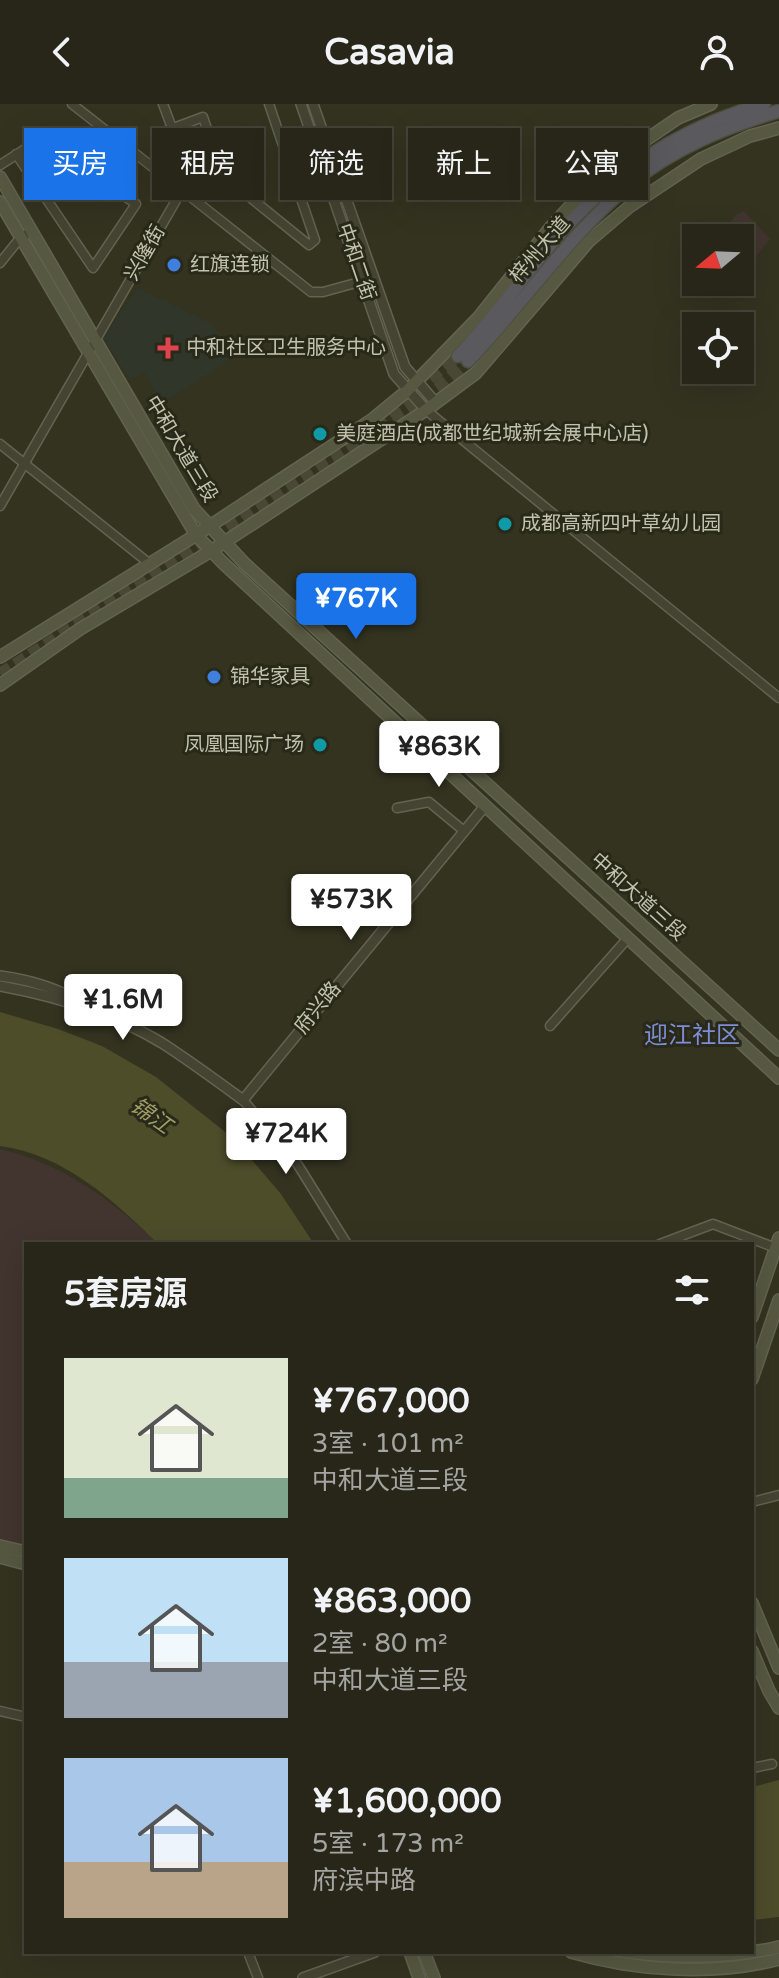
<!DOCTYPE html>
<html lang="zh">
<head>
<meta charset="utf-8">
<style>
  body { margin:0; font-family:"Varela Round","Noto Sans SC",sans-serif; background:#333225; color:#f1f3f6; height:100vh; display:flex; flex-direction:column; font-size:30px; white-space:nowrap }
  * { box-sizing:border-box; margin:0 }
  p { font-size:26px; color:#a4a5a2 }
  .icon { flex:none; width:44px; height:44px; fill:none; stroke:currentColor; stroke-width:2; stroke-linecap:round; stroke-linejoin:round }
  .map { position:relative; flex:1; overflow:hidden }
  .panel { position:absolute; left:24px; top:1138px; width:730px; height:712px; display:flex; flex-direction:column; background:#272618; border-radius:0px; box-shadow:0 8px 32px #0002,0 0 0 2px #434337 }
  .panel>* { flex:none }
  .banner { position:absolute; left:24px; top:24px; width:732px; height:72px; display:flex; gap:16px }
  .needle { width:52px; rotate:251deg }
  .fabs { position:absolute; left:682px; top:120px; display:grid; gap:16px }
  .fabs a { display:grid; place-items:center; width:72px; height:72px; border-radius:0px; background:#272618; box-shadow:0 8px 32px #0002,0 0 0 2px #434337; font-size:40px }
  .price { position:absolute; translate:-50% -68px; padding:0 18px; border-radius:8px; background:#fff; color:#222; font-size:26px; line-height:52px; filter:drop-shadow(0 2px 4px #0008) }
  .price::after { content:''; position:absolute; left:50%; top:48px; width:24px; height:18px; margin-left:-12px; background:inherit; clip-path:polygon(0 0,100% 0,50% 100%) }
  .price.on { background:#1a73e8; color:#fff }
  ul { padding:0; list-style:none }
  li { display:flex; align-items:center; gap:24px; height:200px; padding:0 40px }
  li span { display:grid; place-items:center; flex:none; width:224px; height:160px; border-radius:0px; color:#555 }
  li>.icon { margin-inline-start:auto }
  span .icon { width:96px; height:96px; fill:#fffc; stroke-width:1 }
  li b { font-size:34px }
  h2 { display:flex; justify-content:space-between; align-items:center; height:96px; padding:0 40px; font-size:34px }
  .pill { padding:0 28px; border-radius:0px; background:#272618; box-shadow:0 8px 32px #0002,0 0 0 2px #434337; font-size:28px; line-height:72px }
  .pill.on { background:#1a73e8; color:#fff }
  header { display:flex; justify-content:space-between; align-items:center; height:104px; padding:0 40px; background:#272618; font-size:36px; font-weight:700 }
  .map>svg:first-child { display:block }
</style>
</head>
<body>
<header><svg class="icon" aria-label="back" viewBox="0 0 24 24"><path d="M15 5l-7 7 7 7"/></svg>Casavia<svg class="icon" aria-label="person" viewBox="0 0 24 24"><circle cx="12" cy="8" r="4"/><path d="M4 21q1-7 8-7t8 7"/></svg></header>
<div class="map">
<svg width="779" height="1874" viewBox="0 0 779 1874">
  <rect width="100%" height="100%" fill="#343320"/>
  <polygon fill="#30362a" points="138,184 212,220 232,254 163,299 144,268 130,276 103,234"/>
  <g fill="#42342e">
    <polygon points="744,107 770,135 740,173 740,134 717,134 736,111"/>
    <path d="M 0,1045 C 61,1059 114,1097 158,1140 L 26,1140 L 26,1441 L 0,1435 Z"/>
  </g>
  <g fill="#4d4d2a">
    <path d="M 0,908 L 58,925 L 102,942 L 156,973 L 234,1035 L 281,1090 L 314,1140 L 158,1140 C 115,1097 63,1050 0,1042 Z"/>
    <polygon points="779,1676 779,1813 752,1816 752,1683"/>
  </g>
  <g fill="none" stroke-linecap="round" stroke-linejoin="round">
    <g stroke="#494835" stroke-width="12" stroke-dasharray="12 6" stroke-linecap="butt">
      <polyline points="374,320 458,252"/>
      <polyline points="0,570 394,316 438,284 468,257"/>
    </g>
    <g stroke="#636351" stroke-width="11">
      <g id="minor">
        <polyline points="72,0 178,83"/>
        <polyline points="163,0 172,24"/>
        <polyline points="200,53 168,26 203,13 222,70"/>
        <polyline points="0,61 41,35 136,100 93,164 16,50"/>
        <polyline points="174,80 200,53 309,141 315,136 269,0"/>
        <polyline points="0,159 21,133 32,127"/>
        <polyline points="426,306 779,594"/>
        <polyline points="0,340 150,460"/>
        <polyline points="0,402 182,86 311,188 323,188 363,177"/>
        <polyline points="397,704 429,698 464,727"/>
        <polyline points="550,922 628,834"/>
        <polyline points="243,996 298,1061 347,1140"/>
        <polyline points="660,1140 713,1120 776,1144"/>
        <polyline points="752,1398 779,1391"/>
        <polyline points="0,1607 26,1613"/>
        <polyline points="752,1664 772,1660"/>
        <polyline points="248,1848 258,1874"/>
      </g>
    </g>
    <g stroke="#636351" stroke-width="12">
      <g id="tertiary">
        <polyline points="301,0 394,270 426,306"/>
        <polyline points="313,0 405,263 436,299"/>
        <path d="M 0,872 C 31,876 58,884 85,901"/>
        <path d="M 0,882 C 55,892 114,910 162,939 C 190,957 217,977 243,996 L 485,702"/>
        <polyline points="303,1874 375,1848"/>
      </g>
    </g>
    <g stroke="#636351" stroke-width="14">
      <g id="secondary">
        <polyline points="0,73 194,405 244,459 779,946"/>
        <polyline points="0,98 196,431 222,458 779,974"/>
        <polyline points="0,553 196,431 373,315 407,287 478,214 550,124 606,63 678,14 711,0"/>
        <polyline points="0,581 80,525 211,447 426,306 476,269 589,137 629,103 701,55 750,32 779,24"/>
        <polyline points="752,1213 779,1134"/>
        <polyline points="752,1275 779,1196"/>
        <polyline points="0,1442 26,1448"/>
        <polyline points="0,1453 26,1460"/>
        <polyline points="752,1499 779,1564"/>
        <polyline points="752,1547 769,1587 779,1604"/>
        <polyline points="410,1848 419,1874"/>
        <polyline points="424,1848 434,1874"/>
        <path d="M 571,1848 C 636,1867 714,1872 779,1855"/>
        <path d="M 624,1848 C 676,1854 728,1855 779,1843"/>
      </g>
    </g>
    <g stroke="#4f4f3e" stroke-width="15">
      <g id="trunk">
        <path d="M 458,252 C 497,213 527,166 564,125 C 618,65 686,22 764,0"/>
        <path d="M 468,257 C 523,200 569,131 630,80 C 673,44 726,23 779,7"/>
      </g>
    </g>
    <use href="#minor" stroke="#454433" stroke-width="8"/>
    <use href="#tertiary" stroke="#454433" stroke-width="9"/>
    <use href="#secondary" stroke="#575841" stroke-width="11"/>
    <use href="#trunk" stroke="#5a5a5e" stroke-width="12"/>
  </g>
  <g fill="#3f7fe0" stroke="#292919" stroke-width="3">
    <circle cx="174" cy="161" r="8"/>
    <circle cx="214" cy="573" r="8"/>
  </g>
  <path fill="#e0444e" stroke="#292919" stroke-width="3" d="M164 232h8v8h8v8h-8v8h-8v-8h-8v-8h8z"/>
  <g fill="#0f9aa8" stroke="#292919" stroke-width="3">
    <circle cx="320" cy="330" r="8"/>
    <circle cx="505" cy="420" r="8"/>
    <circle cx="320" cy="641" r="8"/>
  </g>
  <g text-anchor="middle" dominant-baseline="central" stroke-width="6" stroke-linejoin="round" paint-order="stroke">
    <g font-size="20" fill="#c2c2ad" stroke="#292919">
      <text transform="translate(540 146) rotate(-49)">梓州大道</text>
      <text transform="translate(145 149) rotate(-60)">兴隆街</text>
      <text transform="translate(356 158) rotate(71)">中和二街</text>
      <text transform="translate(181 345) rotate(59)">中和大道三段</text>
      <text transform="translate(638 793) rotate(42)">中和大道三段</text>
      <text transform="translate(318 904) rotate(-51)">府兴路</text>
    </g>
    <g font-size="20" fill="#c2c2ad" stroke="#292919" text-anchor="start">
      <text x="190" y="161">红旗连锁</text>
      <text x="186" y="244">中和社区卫生服务中心</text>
      <text x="336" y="330">美庭酒店(成都世纪城新会展中心店)</text>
      <text x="521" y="420">成都高新四叶草幼儿园</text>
      <text x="230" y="573">锦华家具</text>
      <text x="304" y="641" text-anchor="end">凤凰国际广场</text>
    </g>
    <g font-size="22" font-style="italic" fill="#a09e67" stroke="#292919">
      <text transform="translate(151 1012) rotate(35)">锦江</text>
    </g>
    <g font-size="24" fill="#7d8dd6" stroke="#292919">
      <text x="692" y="931">迎江社区</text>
    </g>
  </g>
</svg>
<div class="fabs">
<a><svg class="needle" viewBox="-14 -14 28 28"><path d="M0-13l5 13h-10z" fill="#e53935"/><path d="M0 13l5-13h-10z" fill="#a4a5a2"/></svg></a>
<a><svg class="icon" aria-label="locate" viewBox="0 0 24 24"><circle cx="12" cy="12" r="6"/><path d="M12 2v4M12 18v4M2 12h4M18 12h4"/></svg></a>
</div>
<b class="price on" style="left:356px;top:537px">¥767K</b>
<b class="price" style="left:439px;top:685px">¥863K</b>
<b class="price" style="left:351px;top:838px">¥573K</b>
<b class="price" style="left:123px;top:938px">¥1.6M</b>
<b class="price" style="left:286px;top:1072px">¥724K</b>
<div class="banner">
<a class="pill on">买房</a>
<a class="pill">租房</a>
<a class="pill">筛选</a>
<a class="pill">新上</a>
<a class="pill">公寓</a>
</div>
<section class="panel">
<h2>5套房源<svg class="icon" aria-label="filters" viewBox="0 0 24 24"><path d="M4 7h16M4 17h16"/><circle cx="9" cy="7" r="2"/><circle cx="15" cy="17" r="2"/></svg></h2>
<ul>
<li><span style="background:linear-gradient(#dfe7d0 75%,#7fa58c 0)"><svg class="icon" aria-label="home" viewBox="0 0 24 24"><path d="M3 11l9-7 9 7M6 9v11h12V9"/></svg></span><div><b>¥767,000</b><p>3室 · 101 m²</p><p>中和大道三段</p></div></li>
<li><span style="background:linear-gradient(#bfe0f5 65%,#9aa5b1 0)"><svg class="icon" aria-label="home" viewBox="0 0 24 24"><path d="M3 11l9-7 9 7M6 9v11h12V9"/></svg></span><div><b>¥863,000</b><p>2室 · 80 m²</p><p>中和大道三段</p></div></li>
<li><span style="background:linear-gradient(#a9c7e8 65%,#b9a48a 0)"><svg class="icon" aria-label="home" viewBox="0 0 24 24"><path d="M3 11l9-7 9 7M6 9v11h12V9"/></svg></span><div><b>¥1,600,000</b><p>5室 · 173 m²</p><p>府滨中路</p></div></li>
</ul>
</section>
</div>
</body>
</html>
